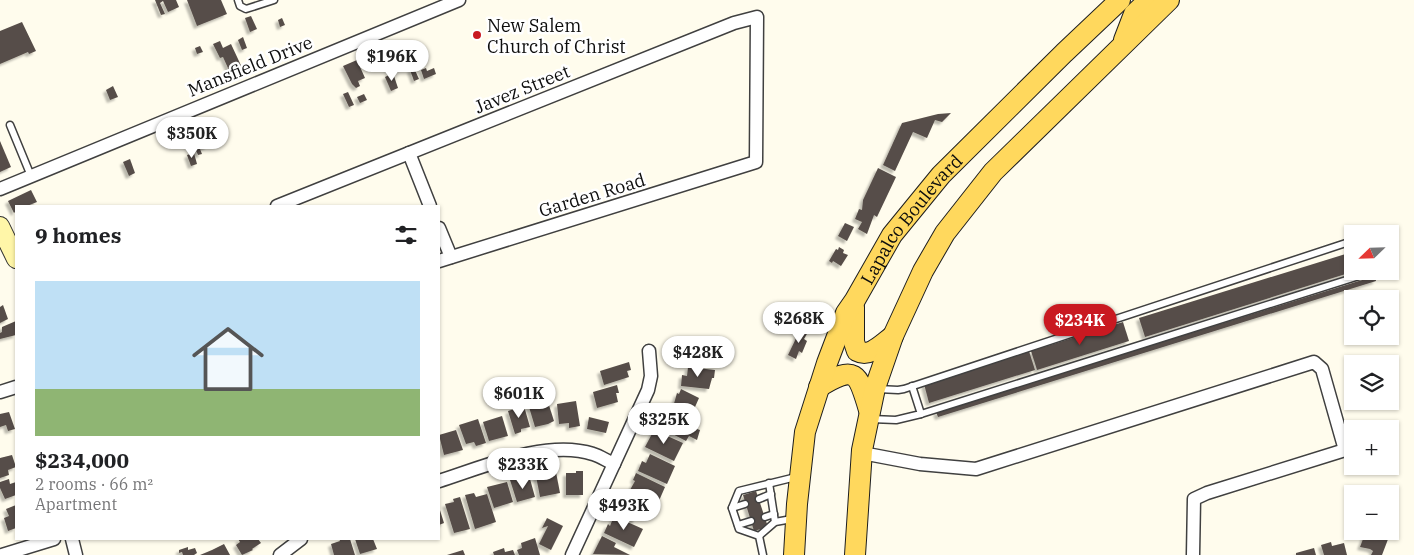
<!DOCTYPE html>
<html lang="en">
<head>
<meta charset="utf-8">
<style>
  body { margin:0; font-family:"IBM Plex Serif",serif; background:#f6f6f6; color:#202124; height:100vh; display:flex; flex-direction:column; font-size:19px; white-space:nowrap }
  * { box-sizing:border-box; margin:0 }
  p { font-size:16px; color:#757577 }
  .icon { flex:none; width:28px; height:28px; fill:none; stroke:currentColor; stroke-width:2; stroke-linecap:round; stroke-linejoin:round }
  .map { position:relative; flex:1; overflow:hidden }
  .side { position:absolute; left:15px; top:205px; width:425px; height:335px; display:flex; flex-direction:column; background:#fff; border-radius:0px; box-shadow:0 1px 4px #0004 }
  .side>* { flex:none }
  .needle { width:32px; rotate:247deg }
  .fabs { position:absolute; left:1344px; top:225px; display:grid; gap:10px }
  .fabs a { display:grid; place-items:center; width:55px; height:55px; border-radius:0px; background:#fff; box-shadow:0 1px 4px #0004; font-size:25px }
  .price { position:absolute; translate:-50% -42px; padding:0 11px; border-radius:18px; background:#fff; color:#222; font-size:16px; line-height:32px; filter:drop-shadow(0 1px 2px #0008) }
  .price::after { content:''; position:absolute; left:50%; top:30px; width:15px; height:11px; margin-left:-8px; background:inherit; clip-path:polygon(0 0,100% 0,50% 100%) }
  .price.active { background:#c91921; color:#fff }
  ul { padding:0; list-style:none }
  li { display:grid; align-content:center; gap:10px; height:265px; padding:0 20px }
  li+li { border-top:1px solid #e0e0e0 }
  li span { display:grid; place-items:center; height:155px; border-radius:0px; color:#555 }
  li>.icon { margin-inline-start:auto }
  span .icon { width:90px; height:90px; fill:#fffc; stroke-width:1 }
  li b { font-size:21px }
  h2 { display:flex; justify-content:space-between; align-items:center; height:60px; padding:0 20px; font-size:21px }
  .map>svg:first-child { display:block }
</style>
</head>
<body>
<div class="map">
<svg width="1414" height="555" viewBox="0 0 1414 555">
  <defs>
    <filter id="shadow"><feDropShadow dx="-3" dy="3" stdDeviation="1" flood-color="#0004"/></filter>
  </defs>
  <rect width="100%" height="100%" fill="#fffced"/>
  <g fill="#574e49" filter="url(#shadow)">
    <polygon points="155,0 176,0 179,7 168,12 163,1 160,3 165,14 161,15"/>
    <polygon points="187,0 221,0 227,14 197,26"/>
    <polygon points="251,16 257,29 250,32 245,18"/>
    <polygon points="282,18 285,25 280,27 278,20"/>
    <polygon points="22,22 36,51 29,54 28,52 0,64 0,31"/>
    <polygon points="243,37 247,48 242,50 238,40"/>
    <polygon points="220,41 223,48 231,44 245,74 240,77 238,74 232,77 223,57 220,58 213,44"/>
    <polygon points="200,46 203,52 197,54 195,48"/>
    <polygon points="357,60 365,78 358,81 360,86 356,88 352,84 343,66"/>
    <polygon points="414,68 419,79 414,81 410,70"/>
    <polygon points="426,68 427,71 434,68 436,74 424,79 421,70"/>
    <polygon points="393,73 398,88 391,91 385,77"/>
    <polygon points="113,86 118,97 110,100 106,90"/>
    <polygon points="348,92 354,105 349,107 343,94"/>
    <polygon points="364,94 367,100 360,103 357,97"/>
    <polygon points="951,113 942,122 935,120 927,138 913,132 895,171 883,165 902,123 938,114"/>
    <polygon points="194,127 200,143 205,141 208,146 200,149 202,154 198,155 187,130"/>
    <polygon points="0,141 11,167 0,172"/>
    <polygon points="194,153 197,164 191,166 187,155"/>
    <polygon points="130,159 135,173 129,176 123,162"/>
    <polygon points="878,168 896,177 877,217 874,215 867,234 858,229 862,222 855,219 859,209 862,210 863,200"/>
    <polygon points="31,190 37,202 27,206 16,206 16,211 14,213 8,201"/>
    <polygon points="845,223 854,227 847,241 838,236"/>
    <polygon points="839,247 844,250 843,253 848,255 841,266 833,261 832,263 829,261 836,249 838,250"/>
    <polygon points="1352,252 1352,272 1145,337 1139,318"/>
    <polygon points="1375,276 1376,281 938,417 936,412"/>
    <polygon points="3,305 8,319 0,323 0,307"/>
    <polygon points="16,321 16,335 0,339 0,333 2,332 2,327"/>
    <polygon points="1123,322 1129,341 1037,370 1031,351"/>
    <polygon points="801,328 808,332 804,339 807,341 802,353 799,351 796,359 788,355"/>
    <polygon points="704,339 708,355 688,361 685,351 682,352 681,346"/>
    <polygon points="1029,351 1035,370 929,403 924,384"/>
    <polygon points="629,362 631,370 627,371 629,377 604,385 600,371"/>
    <polygon points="688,367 715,370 714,378 712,378 709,389 681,386 682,375 687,376"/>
    <polygon points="617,385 619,393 616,393 618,402 597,408 593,392"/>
    <polygon points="537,386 538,392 530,395 528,388"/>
    <polygon points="681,389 699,398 691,416 673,407 677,393 679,394"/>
    <polygon points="576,401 580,426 569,428 569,423 559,424 557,404"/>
    <polygon points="548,402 554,421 548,424 535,427 529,407"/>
    <polygon points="524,406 530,427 521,429 521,432 515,434 508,411"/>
    <polygon points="666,408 695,423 694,428 700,430 697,440 689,436 686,441 661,428 665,420 661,418"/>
    <polygon points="9,412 15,429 8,431 6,425 0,427 0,414"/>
    <polygon points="502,416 508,436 489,441 483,422"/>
    <polygon points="589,417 609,422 606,433 587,429"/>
    <polygon points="478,419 486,443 476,446 474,442 466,444 459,425"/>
    <polygon points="456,430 463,450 444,455 439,435"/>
    <polygon points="654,430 683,443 674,461 645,447"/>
    <polygon points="650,454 675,466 667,484 638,471 642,461 646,463"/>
    <polygon points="12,455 16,467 8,470 9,475 0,478 0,458"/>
    <polygon points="576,471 583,471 583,495 566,495 566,473 576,473"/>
    <polygon points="556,472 560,493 540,497 536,476"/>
    <polygon points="636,473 665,487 658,503 630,490 635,481 633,480"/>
    <polygon points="518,478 520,482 530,479 535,497 517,502 510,480"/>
    <polygon points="9,479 10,484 16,482 16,495 5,499 0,488 0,482"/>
    <polygon points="507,482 513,502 494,508 487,487"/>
    <polygon points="756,491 768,527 754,531 743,495"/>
    <polygon points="474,493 476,497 487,494 496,522 475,529 465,495"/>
    <polygon points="624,494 643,503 635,521 616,512 620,500 621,500"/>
    <polygon points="460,497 470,529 454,533 445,504 454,502 453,499"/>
    <polygon points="16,505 16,528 8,531 4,518 9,516 6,509"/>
    <polygon points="439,507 444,523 439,525"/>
    <polygon points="614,516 643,529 634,547 604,533 608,524 610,526"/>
    <polygon points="547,518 563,526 551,550 539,544 548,526 542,528"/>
    <polygon points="1366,531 1384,531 1390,534 1382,555 1371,555 1373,551 1370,549 1360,547"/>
    <polygon points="602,536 616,543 614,547 630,555 593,554"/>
    <polygon points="535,538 540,555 519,555 517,550 522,548 521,543"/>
    <polygon points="238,539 258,539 261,543 252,549 253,550 242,555 236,545 240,542"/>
    <polygon points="339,539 350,539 355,555 334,555 331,544 340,541"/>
    <polygon points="355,539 373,539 377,549 360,554"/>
    <polygon points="1331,542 1332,546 1344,543 1347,555 1324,555 1321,545"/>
    <polygon points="224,544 230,555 200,555 212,550"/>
    <polygon points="188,547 188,550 195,548 197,553 194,555 183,555 182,552 179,553 179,550"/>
    <polygon points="504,548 505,552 513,550 515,555 494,555 493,552"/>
    <polygon points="1314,548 1316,555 1296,555 1296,553"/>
    <polygon points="463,550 465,555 447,555"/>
  </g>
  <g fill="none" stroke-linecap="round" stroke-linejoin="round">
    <g stroke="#404040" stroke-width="9">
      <g id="lane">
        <polyline points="238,0 240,6 246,9 274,0"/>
        <polyline points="10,125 31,176"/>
        <polyline points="878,389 898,390 904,389 1352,241"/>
        <polyline points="921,414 1375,271"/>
        <polyline points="871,419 896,420 921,414 912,386"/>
        <polyline points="769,483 775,522"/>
        <polyline points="759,499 771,494"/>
        <polyline points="732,508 745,504"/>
        <polyline points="765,517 774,514"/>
        <polyline points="738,525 751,521"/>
        <polyline points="759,536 775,522 792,519"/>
        <polyline points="763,555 759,536 739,529 732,508 739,491 796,477"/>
      </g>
    </g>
    <g stroke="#404040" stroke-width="15">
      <g id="street">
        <polyline points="409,153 430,206"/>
        <polyline points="0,189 459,0"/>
        <polyline points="277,206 734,23 757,17 756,162 439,261"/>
        <polyline points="439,228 451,257"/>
        <polyline points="0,392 16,387"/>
        <polyline points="862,453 920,464 976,469 1314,362 1322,369 1345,450 1207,493 1194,499 1193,555"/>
        <path d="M 439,481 C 483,467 547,439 593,454 C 600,456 607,461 614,464"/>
        <polyline points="72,539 76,555"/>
        <polyline points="2,555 54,539"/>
        <polyline points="280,555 301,539"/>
        <polyline points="572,555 648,390 651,376 649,351"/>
      </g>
    </g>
    <g stroke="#2f2f2f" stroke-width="20">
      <polyline id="secondary" points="0,226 16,259"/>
    </g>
    <g stroke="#1e1e1e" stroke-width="22">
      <g id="primary">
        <polyline points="1124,40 1134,14 1149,0"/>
        <path d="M 854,307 L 854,342 L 857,351 C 870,358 882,344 893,336"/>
        <path d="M 819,387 C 856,364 858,373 869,410"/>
        <path id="s1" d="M 794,555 L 797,504 L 805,432 L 827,363 L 846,313 L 855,300 L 892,235 L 941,175 L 1064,53 L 1120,0"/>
        <polyline points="855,555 862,450 875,388 893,336 923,271 945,233 993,172 1169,0"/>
      </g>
    </g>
    <use href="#lane" stroke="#fff" stroke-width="6"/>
    <use href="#street" stroke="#fff" stroke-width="12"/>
    <use href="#secondary" stroke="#fff6a8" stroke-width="18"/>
    <use href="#primary" stroke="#ffd85d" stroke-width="20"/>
  </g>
  <circle fill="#c91921" stroke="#fff" stroke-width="2" cx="477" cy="35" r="5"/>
  <g text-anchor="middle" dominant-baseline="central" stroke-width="5" stroke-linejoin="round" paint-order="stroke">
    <g font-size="18" fill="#0d0d0d" stroke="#fff" text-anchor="start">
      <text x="487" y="25">New Salem<tspan x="487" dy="21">Church of Christ</tspan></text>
    </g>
    <g font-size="18" fill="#0d0d0d" stroke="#fff">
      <text transform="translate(250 66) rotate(-22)">Mansfield Drive</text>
      <text transform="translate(522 89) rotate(-22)">Javez Street</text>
      <text transform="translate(592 195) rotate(-17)">Garden Road</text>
      <text stroke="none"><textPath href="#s1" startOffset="364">Lapalco Boulevard</textPath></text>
    </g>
  </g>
</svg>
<div class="fabs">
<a><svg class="needle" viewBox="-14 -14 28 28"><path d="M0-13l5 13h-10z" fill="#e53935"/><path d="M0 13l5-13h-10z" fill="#757577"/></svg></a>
<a><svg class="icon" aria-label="locate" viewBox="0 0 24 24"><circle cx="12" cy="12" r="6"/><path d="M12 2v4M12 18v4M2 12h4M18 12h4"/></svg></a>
<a><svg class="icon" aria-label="layers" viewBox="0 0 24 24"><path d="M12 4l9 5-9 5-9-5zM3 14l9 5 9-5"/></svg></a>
<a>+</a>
<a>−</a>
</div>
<b class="price" style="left:392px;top:82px">$196K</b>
<b class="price" style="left:192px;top:159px">$350K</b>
<b class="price" style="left:799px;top:344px">$268K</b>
<b class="price active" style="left:1080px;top:346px">$234K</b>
<b class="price" style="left:698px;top:378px">$428K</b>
<b class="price" style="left:519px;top:419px">$601K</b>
<b class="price" style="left:664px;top:445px">$325K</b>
<b class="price" style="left:523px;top:490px">$233K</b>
<b class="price" style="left:624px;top:531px">$493K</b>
<section class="side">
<h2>9 homes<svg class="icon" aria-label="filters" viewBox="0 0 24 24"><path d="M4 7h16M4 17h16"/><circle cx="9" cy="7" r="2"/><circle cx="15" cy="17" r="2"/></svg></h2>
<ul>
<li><span style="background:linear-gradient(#bfe0f5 70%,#8fb573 0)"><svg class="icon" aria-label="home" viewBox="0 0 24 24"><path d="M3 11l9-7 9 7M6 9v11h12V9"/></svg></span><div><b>$234,000</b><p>2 rooms · 66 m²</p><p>Apartment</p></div></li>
</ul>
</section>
</div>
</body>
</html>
